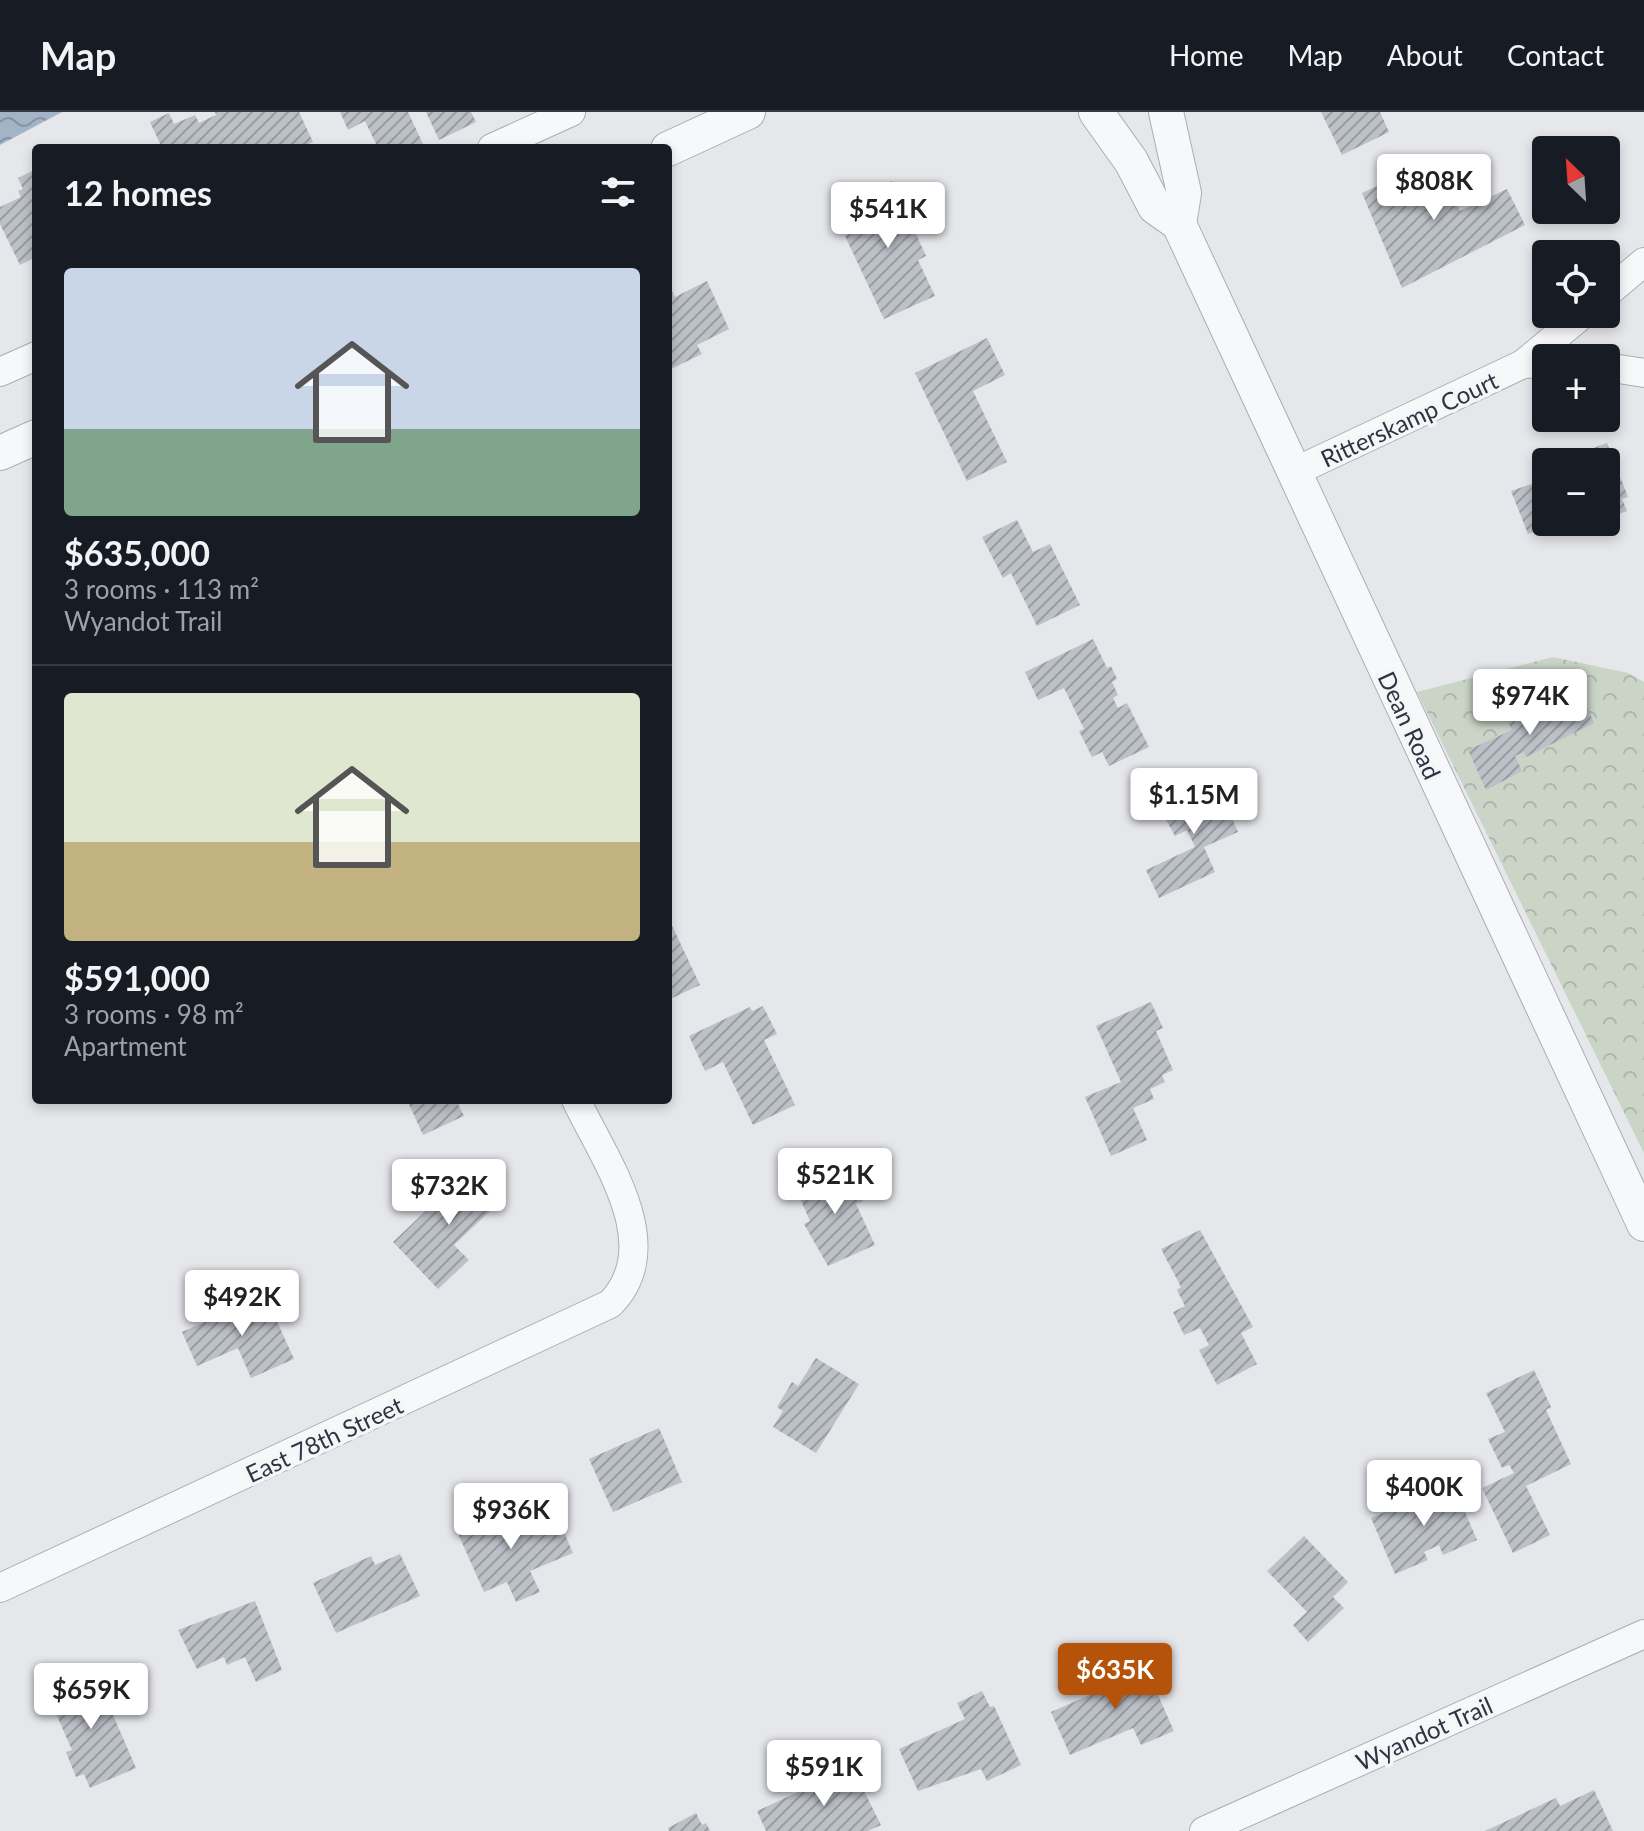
<!DOCTYPE html>
<html lang="en">
<head>
<meta charset="utf-8">
<style>
  body { margin:0; font-family:Lato,sans-serif; background:#242831; color:#f1f3f6; height:100vh; display:flex; flex-direction:column; font-size:30px; white-space:nowrap }
  * { box-sizing:border-box; margin:0 }
  p { font-size:26px; color:#9ea1a6 }
  .icon { flex:none; width:44px; height:44px; fill:none; stroke:currentColor; stroke-width:2; stroke-linecap:round; stroke-linejoin:round }
  .map { position:relative; flex:1; overflow:hidden }
  .details { position:absolute; left:32px; top:32px; width:640px; height:960px; display:flex; flex-direction:column; background:#171b24; border-radius:8px; box-shadow:0 4px 12px #0003 }
  .details>* { flex:none }
  .needle { width:52px; rotate:335deg }
  .buttons { position:absolute; left:1532px; top:24px; display:grid; gap:16px }
  .buttons a { display:grid; place-items:center; width:88px; height:88px; border-radius:8px; background:#171b24; box-shadow:0 4px 12px #0003; font-size:40px }
  .price { position:absolute; translate:-50% -68px; padding:0 18px; border-radius:8px; background:#fff; color:#222; font-size:26px; line-height:52px; filter:drop-shadow(0 2px 4px #0008) }
  .price::after { content:''; position:absolute; left:50%; top:48px; width:24px; height:18px; margin-left:-12px; background:inherit; clip-path:polygon(0 0,100% 0,50% 100%) }
  .price.active { background:#b45309; color:#fff }
  ul { padding:0; list-style:none }
  li { display:grid; align-content:center; gap:16px; height:424px; padding:0 32px }
  li+li { border-top:2px solid #363941 }
  li span { display:grid; place-items:center; height:248px; border-radius:8px; color:#555 }
  li>.icon { margin-inline-start:auto }
  span .icon { width:144px; height:144px; fill:#fffc; stroke-width:1 }
  li b { font-size:34px }
  h2 { display:flex; justify-content:space-between; align-items:center; height:96px; padding:0 32px; font-size:34px }
  header { display:flex; align-items:center; gap:48px; box-sizing:border-box; height:112px; padding:0 40px; background:#171b24; border-bottom:2px solid #363941 }
  header strong { font-size:38px }
  nav { display:flex; gap:44px; margin-inline-start:auto; font-size:28px }
  .map>svg:first-child { display:block }
</style>
</head>
<body>
<header>
<strong>Map</strong>
<nav><a>Home</a><a>Map</a><a>About</a><a>Contact</a></nav>
</header>
<div class="map">
<svg width="1644" height="1719" viewBox="0 0 1644 1719">
  <defs>
    <pattern id="forest-crowns" width="20" height="18" patternUnits="userSpaceOnUse" patternTransform="scale(2)"><rect width="20" height="18" fill="#cad4c7"/><path d="M2 6a3 3 0 1 1 6 0M12 15a3 3 0 1 1 6 0" fill="none" stroke="#aeb7ac"/></pattern>
    <pattern id="water-waves" width="16" height="10" patternUnits="userSpaceOnUse" patternTransform="scale(2)"><rect width="16" height="10" fill="#a4b4c7"/><path d="M0 5q4-4 8 0t8 0" fill="none" stroke="#8693a3"/></pattern>
    <pattern id="building-hatch" width="6" height="6" patternUnits="userSpaceOnUse" patternTransform="scale(2)"><rect width="6" height="6" fill="#bcc0c7"/><path d="M-1 1l2-2M0 6l6-6M5 7l2-2" fill="none" stroke="#999da3"/></pattern>
  </defs>
  <rect width="100%" height="100%" fill="#e5e7eb"/>
  <polygon fill="url(#forest-crowns)" points="1553,545 1628,561 1644,570 1644,1041 1417,580"/>
  <polygon fill="url(#water-waves)" points="0,0 62,0 0,33"/>
  <g fill="url(#building-hatch)">
    <polygon points="215,0 299,0 313,30 300,36 162,36 150,10 169,1 174,12 195,3 199,11 216,3"/>
    <polygon points="340,0 408,0 424,34 378,36 365,9 348,18"/>
    <polygon points="426,0 471,0 476,10 439,28"/>
    <polygon points="1321,0 1380,0 1389,20 1342,43"/>
    <polygon points="1435,47 1460,99 1507,77 1525,113 1402,176 1362,81"/>
    <polygon points="36,57 36,145 20,153 0,112 0,95 21,85 18,79 23,77 18,66"/>
    <polygon points="892,69 926,144 918,148 935,184 884,207 845,124 855,119 842,92"/>
    <polygon points="707,169 729,217 697,233 702,242 671,257 668,250 668,181 672,179 675,185"/>
    <polygon points="987,226 1005,263 973,279 1007,350 967,369 915,261"/>
    <polygon points="1607,331 1628,385 1622,387 1627,399 1606,407 1606,350 1568,350 1576,347 1574,343"/>
    <polygon points="1546,367 1546,410 1559,410 1528,422 1511,379"/>
    <polygon points="1017,408 1033,440 1050,432 1080,493 1037,514 1011,461 1003,466 982,425"/>
    <polygon points="1093,527 1107,556 1111,554 1117,567 1112,570 1118,583 1113,586 1118,596 1127,591 1149,635 1109,654 1102,640 1092,645 1079,619 1084,617 1064,576 1038,588 1025,560"/>
    <polygon points="1578,576 1594,611 1526,645 1524,640 1515,644 1522,659 1486,678 1468,638 1512,618 1508,610"/>
    <polygon points="1216,669 1217,674 1224,670 1235,694 1228,697 1238,720 1204,735 1215,760 1159,786 1146,758 1195,735 1187,718 1175,724 1159,695"/>
    <polygon points="668,805 700,873 668,888"/>
    <polygon points="1151,890 1163,916 1156,919 1173,958 1162,963 1165,970 1150,977 1154,987 1133,996 1147,1028 1111,1044 1085,985 1121,970 1096,914"/>
    <polygon points="763,894 777,922 764,928 795,993 753,1013 723,950 705,959 689,924 750,895 752,899"/>
    <polygon points="407,988 456,988 464,1004 423,1023"/>
    <polygon points="474,1053 505,1085 454,1133 469,1148 438,1177 393,1130"/>
    <polygon points="847,1054 863,1089 856,1092 875,1133 828,1154 804,1112 810,1109 796,1077"/>
    <polygon points="1200,1118 1253,1215 1241,1221 1257,1252 1217,1273 1199,1238 1209,1233 1200,1216 1184,1223 1173,1200 1185,1194 1177,1178 1181,1175 1161,1137"/>
    <polygon points="265,1183 294,1247 251,1266 238,1236 197,1254 182,1220"/>
    <polygon points="816,1246 859,1272 816,1341 773,1315 783,1299 777,1295 792,1270 798,1274"/>
    <polygon points="1534,1258 1551,1295 1546,1298 1571,1352 1526,1374 1550,1423 1513,1441 1482,1376 1514,1361 1509,1353 1502,1356 1488,1327 1505,1320 1486,1281"/>
    <polygon points="659,1316 682,1370 613,1400 589,1347"/>
    <polygon points="1453,1372 1477,1428 1443,1443 1439,1433 1424,1440 1428,1448 1395,1462 1371,1406"/>
    <polygon points="500,1394 513,1423 557,1404 573,1441 530,1459 540,1480 516,1490 507,1470 484,1480 455,1415"/>
    <polygon points="1304,1424 1348,1470 1333,1485 1344,1496 1308,1530 1293,1513 1307,1500 1267,1459"/>
    <polygon points="400,1442 420,1484 336,1521 313,1471 371,1444 375,1453"/>
    <polygon points="255,1489 282,1558 256,1570 245,1545 227,1553 224,1545 197,1557 178,1518"/>
    <polygon points="1141,1545 1174,1619 1141,1633 1133,1616 1070,1643 1051,1600 1117,1571 1112,1558"/>
    <polygon points="93,1557 136,1656 90,1676 84,1662 76,1665 66,1640 72,1638 57,1604 62,1601 51,1576"/>
    <polygon points="982,1579 990,1595 994,1594 1021,1653 987,1669 981,1657 918,1679 899,1637 965,1607 957,1591"/>
    <polygon points="852,1655 881,1713 868,1719 766,1719 757,1699"/>
    <polygon points="1594,1678 1613,1719 1485,1719 1556,1686 1560,1694"/>
    <polygon points="696,1701 702,1713 706,1711 710,1719 669,1719 668,1716"/>
  </g>
  <g fill="none" stroke-linecap="round" stroke-linejoin="round">
    <g stroke="#aaaeb5" stroke-width="30">
      <g id="minor">
        <polyline points="492,36 571,0"/>
        <polyline points="1606,182 1644,150"/>
        <polyline points="1546,251 1523,252 1583,202"/>
        <polyline points="1606,255 1644,261"/>
        <polyline points="0,260 36,244"/>
        <polyline points="1294,360 1523,252"/>
        <path d="M 0,1476 L 610,1192 C 668,1134 604,1047 576,988"/>
        <polyline points="1204,1719 1644,1522"/>
      </g>
    </g>
    <g stroke="#aaaeb5" stroke-width="36">
      <g id="tertiary">
        <polyline points="1096,0 1131,49 1155,95 1179,112 1644,1112"/>
        <polyline points="1166,0 1184,81 1179,112"/>
        <polyline points="668,37 748,0"/>
        <polyline points="0,341 36,325"/>
      </g>
    </g>
    <use href="#minor" stroke="#f7f8f9" stroke-width="28"/>
    <use href="#tertiary" stroke="#f7f8f9" stroke-width="34"/>
  </g>
  <g text-anchor="middle" dominant-baseline="central" stroke-width="7" stroke-linejoin="round" paint-order="stroke">
    <g font-size="24" fill="#2e3442" stroke="#f4f6f8">
      <text transform="translate(1409 307) rotate(-25)">Ritterskamp Court</text>
      <text transform="translate(1410 613) rotate(65)">Dean Road</text>
      <text transform="translate(324 1327) rotate(-25)">East 78th Street</text>
      <text transform="translate(1424 1621) rotate(-24)">Wyandot Trail</text>
    </g>
  </g>
</svg>
<div class="buttons">
<a><svg class="needle" viewBox="-14 -14 28 28"><path d="M0-13l5 13h-10z" fill="#e53935"/><path d="M0 13l5-13h-10z" fill="#9ea1a6"/></svg></a>
<a><svg class="icon" aria-label="locate" viewBox="0 0 24 24"><circle cx="12" cy="12" r="6"/><path d="M12 2v4M12 18v4M2 12h4M18 12h4"/></svg></a>
<a>+</a>
<a>−</a>
</div>
<b class="price" style="left:1434px;top:110px">$808K</b>
<b class="price" style="left:888px;top:138px">$541K</b>
<b class="price" style="left:1530px;top:625px">$974K</b>
<b class="price" style="left:1194px;top:724px">$1.15M</b>
<b class="price" style="left:835px;top:1104px">$521K</b>
<b class="price" style="left:449px;top:1115px">$732K</b>
<b class="price" style="left:242px;top:1226px">$492K</b>
<b class="price" style="left:1424px;top:1416px">$400K</b>
<b class="price" style="left:511px;top:1439px">$936K</b>
<b class="price active" style="left:1115px;top:1599px">$635K</b>
<b class="price" style="left:91px;top:1619px">$659K</b>
<b class="price" style="left:824px;top:1696px">$591K</b>
<section class="details">
<h2>12 homes<svg class="icon" aria-label="filters" viewBox="0 0 24 24"><path d="M4 7h16M4 17h16"/><circle cx="9" cy="7" r="2"/><circle cx="15" cy="17" r="2"/></svg></h2>
<ul>
<li><span style="background:linear-gradient(#c9d6e8 65%,#7fa58c 0)"><svg class="icon" aria-label="home" viewBox="0 0 24 24"><path d="M3 11l9-7 9 7M6 9v11h12V9"/></svg></span><div><b>$635,000</b><p>3 rooms · 113 m²</p><p>Wyandot Trail</p></div></li>
<li><span style="background:linear-gradient(#dfe7d0 60%,#c2b280 0)"><svg class="icon" aria-label="home" viewBox="0 0 24 24"><path d="M3 11l9-7 9 7M6 9v11h12V9"/></svg></span><div><b>$591,000</b><p>3 rooms · 98 m²</p><p>Apartment</p></div></li>
</ul>
</section>
</div>
</body>
</html>
